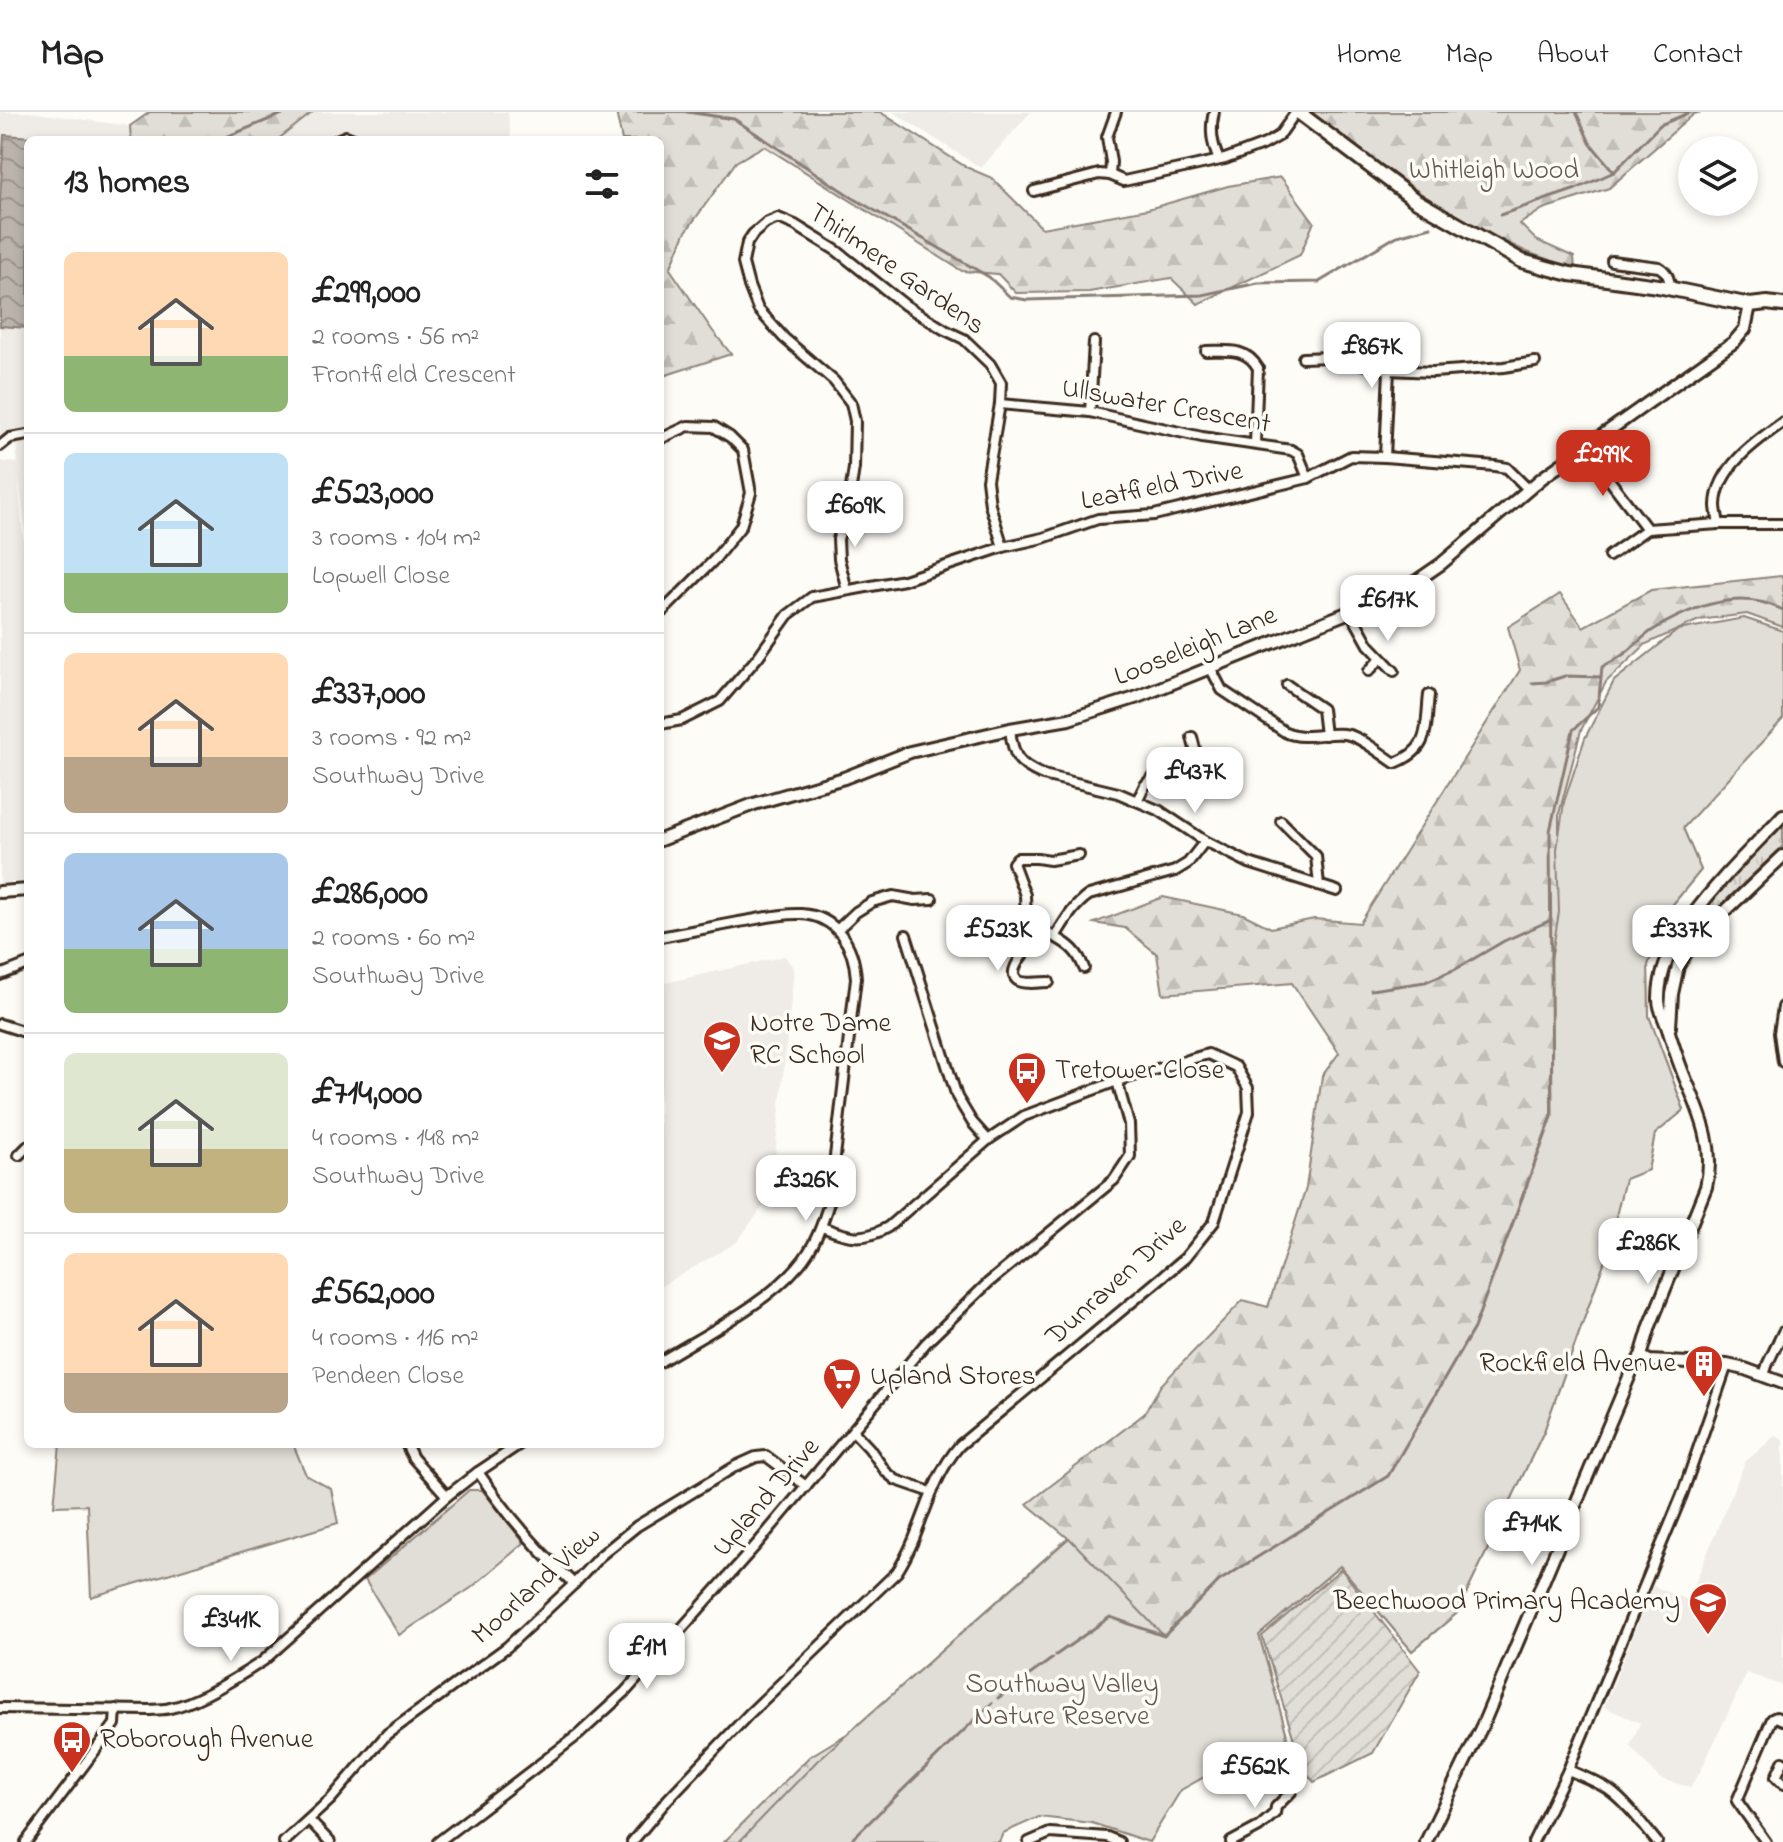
<!DOCTYPE html>
<html lang="en">
<head>
<meta charset="utf-8">
<style>
  body { margin:0; font-family:"Indie Flower",sans-serif; background:#f6f6f6; color:#222; height:100vh; display:flex; flex-direction:column; font-size:30px; white-space:nowrap }
  * { box-sizing:border-box; margin:0 }
  p { font-size:26px; color:#767676 }
  .icon { flex:none; width:44px; height:44px; fill:none; stroke:currentColor; stroke-width:2; stroke-linecap:round; stroke-linejoin:round }
  .map { position:relative; flex:1; overflow:hidden }
  .panel { position:absolute; left:24px; top:24px; width:640px; height:1312px; display:flex; flex-direction:column; background:#fff; border-radius:12px; box-shadow:0 4px 12px #0003 }
  .panel>* { flex:none }
  .tools { position:absolute; left:1678px; top:24px; display:grid; gap:16px }
  .tools a { display:grid; place-items:center; width:80px; height:80px; border-radius:50%; background:#fff; box-shadow:0 4px 12px #0003; font-size:40px }
  .price { position:absolute; translate:-50% -68px; padding:0 18px; border-radius:16px; background:#fff; color:#222; font-size:26px; line-height:52px; filter:drop-shadow(0 2px 4px #0008) }
  .price::after { content:''; position:absolute; left:50%; top:48px; width:24px; height:18px; margin-left:-12px; background:inherit; clip-path:polygon(0 0,100% 0,50% 100%) }
  .price.on { background:#c8321e; color:#fff }
  ul { padding:0; list-style:none }
  li { display:flex; align-items:center; gap:24px; height:200px; padding:0 40px }
  li+li { border-top:2px solid #e0e0e0 }
  li span { display:grid; place-items:center; flex:none; width:224px; height:160px; border-radius:12px; color:#555 }
  li>.icon { margin-inline-start:auto }
  span .icon { width:96px; height:96px; fill:#fffc; stroke-width:1 }
  li b { font-size:34px }
  h2 { display:flex; justify-content:space-between; align-items:center; height:96px; padding:0 40px; font-size:34px }
  header { display:flex; align-items:center; gap:48px; box-sizing:border-box; height:112px; padding:0 40px; background:#fff; border-bottom:2px solid #e0e0e0 }
  header strong { font-size:38px }
  nav { display:flex; gap:44px; margin-inline-start:auto; font-size:28px }
  .map>svg:first-child { display:block }
</style>
</head>
<body>
<header>
<strong>Map</strong>
<nav><a>Home</a><a>Map</a><a>About</a><a>Contact</a></nav>
</header>
<div class="map">
<svg width="1783" height="1730" viewBox="0 0 1783 1730">
  <defs>
    <pattern id="grass-tufts" width="24" height="20" patternUnits="userSpaceOnUse" patternTransform="scale(2)"><rect width="24" height="20" fill="#e1ded7"/><path d="M3 7l-1-3M5 7V3M7 7l1-3M15 17l-1-3M17 17v-4M19 17l1-3" fill="none" stroke="#c2bfb8"/></pattern>
    <pattern id="forest-firs" width="22" height="20" patternUnits="userSpaceOnUse" patternTransform="scale(2)"><rect width="22" height="20" fill="#e1ded7"/><path d="M5 1l3.5 6h-7zM16 11l3.5 6h-7z" fill="#c2bfb8"/></pattern>
    <pattern id="garden-furrows" width="10" height="10" patternUnits="userSpaceOnUse" patternTransform="scale(2)"><rect width="10" height="10" fill="#e1ded7"/><path d="M-1 1l2-2M0 10L10 0M9 11l2-2" fill="none" stroke="#c2bfb8"/></pattern>
    <pattern id="water-waves" width="16" height="10" patternUnits="userSpaceOnUse" patternTransform="scale(2)"><rect width="16" height="10" fill="#bbb4ad"/><path d="M0 5q4-4 8 0t8 0" fill="none" stroke="#99938c"/></pattern>
  </defs>
  <rect width="100%" height="100%" fill="#fdfcf7"/>
  <filter id="ink" filterUnits="userSpaceOnUse"><feTurbulence type="fractalNoise" baseFrequency=".0125" numOctaves="2"/><feDisplacementMap in="SourceGraphic" scale="16" xChannelSelector="R" yChannelSelector="G"/><feConvolveMatrix kernelMatrix="1 2 1 2 8 2 1 2 1" color-interpolation-filters="sRGB"/></filter>
  <g filter="url(#ink)">
    <g fill="#efece7">
      <polygon points="0,0 29,0 130,14 131,28 28,28 28,439 18,361 24,440 28,444 28,769 0,771 0,349 18,351 16,334 0,335"/>
      <polygon points="316,0 508,0 511,28 277,28 302,8"/>
      <polygon points="893,0 1031,0 981,56"/>
      <polygon points="785,844 794,857 771,1083 737,1130 660,1175 660,872"/>
      <polygon points="1775,1324 1783,1328 1783,1574 1747,1561 1699,1662 1690,1675 1667,1669 1659,1666 1630,1634 1640,1611 1604,1595 1653,1474 1688,1488 1745,1350"/>
    </g>
    <polygon fill="url(#grass-tufts)" stroke="#8e847a" stroke-width="2" points="1783,704 1783,734 1686,826 1689,800"/>
    <g fill="url(#forest-firs)" stroke="#8e847a" stroke-width="2">
      <polygon points="150,0 313,0 277,28 131,28 130,14"/>
      <polygon points="616,0 880,0 966,55 992,66 1042,116 1148,97 1228,74 1281,65 1314,110 1300,143 1198,192 1171,166 1089,180 1016,181 998,162 962,159 764,34 736,50 685,121 670,157 712,218 731,242 660,265 660,28 622,28"/>
      <polygon points="1308,0 1701,0 1694,2 1609,76 1543,97 1520,112 1536,128 1574,145 1575,157 1527,140 1455,106"/>
      <polygon points="1781,464 1783,466 1783,515 1747,502 1699,508 1646,532 1606,570 1581,618 1559,702 1559,798 1732,660 1683,716 1701,758 1669,797 1648,853 1649,904 1684,998 1655,1022 1648,1058 1617,1062 1606,1145 1544,1319 1457,1501 1412,1539 1340,1454 1259,1523 1286,1620 1231,1588 1072,1555 922,1730 724,1730 809,1645 850,1620 1068,1426 1027,1392 1144,1302 1161,1273 1243,1188 1268,1195 1306,1076 1322,964 1339,941 1292,871 1163,882 1157,842 1125,816 1094,811 1163,785 1243,802 1271,816 1314,807 1360,811 1520,558 1508,515 1560,482 1583,515 1651,478"/>
    </g>
    <g fill="#e1ded7" stroke="#8e847a" stroke-width="2">
      <polygon points="1744,506 1783,519 1783,607 1683,716 1701,758 1669,797 1648,853 1649,904 1684,998 1655,1022 1648,1058 1625,1067 1606,1145 1544,1319 1457,1501 1412,1539 1340,1454 1259,1523 1286,1620 1288,1633 1233,1649 1181,1678 1149,1730 1092,1711 1039,1705 1003,1721 999,1730 739,1730 817,1649 1069,1426 1164,1524 1219,1469 1388,1364 1474,1216 1551,1005 1551,848 1559,800 1557,737 1564,690 1585,626 1614,569 1678,518"/>
      <polygon points="60,1332 293,1332 306,1363 331,1377 338,1411 91,1485 87,1393 54,1394"/>
      <polygon points="469,1378 482,1378 524,1431 471,1476 399,1523 365,1468"/>
    </g>
    <polygon fill="url(#garden-furrows)" stroke="#8e847a" stroke-width="2" points="1341,1457 1420,1559 1373,1641 1314,1670 1286,1638 1295,1631 1262,1524"/>
    <polygon fill="url(#water-waves)" stroke="#887d74" stroke-width="2" points="4,23 73,28 28,28 28,216 0,214 0,86"/>
    <g fill="none" stroke-linecap="round" stroke-linejoin="round">
      <g stroke="#887d74" stroke-width="3">
        <polyline points="687,0 734,7 853,86 989,165 1010,185 1027,188 1202,183 1258,171 1319,170 1397,124 1431,115"/>
        <polyline points="1576,0 1590,31 1614,60"/>
        <polyline points="219,28 287,0"/>
        <polyline points="1500,103 1576,77 1614,60 1660,13 1691,0"/>
        <polyline points="1532,571 1546,570 1565,564 1601,565"/>
        <polyline points="1371,878 1425,870 1456,857 1504,829 1551,808"/>
        <path d="M 1056,1543 L 1110,1505 L 1164,1524 L 1219,1469 L 1388,1364 L 1474,1216 L 1552,1005 L 1550,719 L 1573,618 L 1598,595 L 1602,555 C 1609,551 1617,547 1624,542 C 1634,535 1642,525 1653,518 C 1692,494 1740,476 1783,498"/>
        <polyline points="998,1586 1053,1546"/>
        <polyline points="849,1730 992,1591"/>
      </g>
      <g stroke="#3b2a1e" stroke-width="14">
        <g id="minor">
          <path d="M 1214,0 C 1210,16 1212,33 1219,48"/>
          <polyline points="337,28 346,24 356,28"/>
          <polyline points="1110,63 1111,50 1107,25 1116,0"/>
          <polyline points="1034,79 1099,62 1110,63 1124,69 1225,47 1265,32 1279,24 1296,0"/>
          <path d="M 1612,149 L 1659,155 C 1668,160 1669,167 1671,177"/>
          <path d="M 1206,239 C 1227,239 1246,235 1258,256 L 1255,332"/>
          <polyline points="1303,246 1329,245 1389,258 1433,260 1504,255 1535,250"/>
          <polyline points="1000,292 1090,300 1202,325 1291,338 1298,342 1308,366"/>
          <polyline points="1090,300 1094,230"/>
          <polyline points="660,327 688,314 714,315 730,325 743,338 751,381 741,414 715,447 660,502"/>
          <polyline points="0,334 10,326 28,323"/>
          <polyline points="1585,336 1647,417"/>
          <polyline points="1385,345 1389,258"/>
          <path d="M 1719,412 C 1718,406 1716,399 1716,393 C 1717,356 1756,329 1783,310"/>
          <polyline points="1609,444 1647,417 1719,412 1783,412"/>
          <polyline points="847,478 839,447 838,427 848,395 854,356 855,309 851,291 834,269 784,226 758,197 749,174 743,151 747,131 753,122 766,111 778,106 795,113 837,139 905,193 945,218 964,227 990,252 1001,271 1000,292 987,368 990,393 1003,435"/>
          <polyline points="1350,499 1369,533 1394,559"/>
          <path d="M 1210,555 L 1222,578 L 1285,620 C 1305,629 1323,620 1344,622 C 1359,623 1382,643 1395,651 C 1431,637 1425,616 1429,583"/>
          <polyline points="1369,559 1381,546"/>
          <polyline points="1287,573 1322,597 1325,623"/>
          <polyline points="660,612 682,608 720,589 758,545 788,503 812,485 904,468 1003,435 1043,426 1098,407 1154,403 1308,366 1351,344 1385,345 1495,354 1507,356 1528,377"/>
          <path d="M 1010,617 C 1013,644 1017,652 1043,663 L 1118,681 L 1160,699 L 1205,729 L 1249,751 L 1337,779"/>
          <polyline points="1192,625 1197,645"/>
          <polyline points="1137,689 1145,673 1152,666 1197,645 1216,643"/>
          <polyline points="1281,709 1316,744 1319,773"/>
          <path d="M 1079,743 L 1050,748 L 1037,746 L 1017,746 L 1013,751 L 1025,783 L 1026,805 L 1035,816 L 1055,825 C 1065,809 1073,794 1089,783 L 1175,759 L 1188,751 L 1205,729"/>
          <polyline points="837,818 856,800 872,790 893,784 915,788 932,787"/>
          <path d="M 1044,821 C 1036,828 1004,857 1017,868 C 1024,873 1042,870 1049,870"/>
          <polyline points="906,823 957,985 972,1010 988,1028"/>
          <path d="M 660,825 C 686,820 713,815 739,810 C 759,807 781,801 801,802 C 837,804 854,834 856,866 L 830,1087 C 823,1111 815,1135 798,1154 C 765,1193 703,1223 660,1250"/>
          <path d="M 1055,825 C 1070,833 1078,840 1084,856"/>
          <polyline points="0,863 28,852"/>
          <polyline points="1783,895 1779,921 1783,950"/>
          <polyline points="0,912 28,921"/>
          <polyline points="19,1043 28,1034"/>
          <polyline points="1764,1263 1768,1251 1783,1220"/>
          <polyline points="853,1319 869,1336 886,1360 896,1368 931,1380"/>
          <polyline points="406,1332 413,1346 447,1384"/>
          <path d="M 478,1360 C 506,1401 537,1438 574,1472"/>
          <path d="M 0,1596 L 150,1598 C 157,1597 164,1598 170,1596 C 197,1591 240,1564 263,1549 L 447,1384 L 478,1360 L 520,1332"/>
          <polyline points="1783,1650 1776,1665 1783,1672"/>
          <path d="M 1568,1658 C 1582,1664 1596,1669 1609,1678 C 1628,1692 1642,1712 1657,1730"/>
          <polyline points="309,1708 330,1730"/>
          <polyline points="26,1730 115,1612 116,1597"/>
          <polyline points="284,1730 331,1687 387,1622 507,1535 574,1472 600,1444 637,1414 736,1354 756,1345 766,1344 806,1374"/>
          <polyline points="438,1730 578,1623 625,1580 757,1432 926,1231 988,1171 1114,1068 1130,1044 1129,1012 1117,969"/>
          <path d="M 632,1730 L 668,1687 L 749,1602 L 897,1460 C 924,1418 927,1371 960,1333 L 1185,1146 L 1214,1110 L 1249,1000 L 1248,976 L 1236,955 L 1208,942 L 1117,969 L 1024,1004 L 988,1028 L 888,1115 C 863,1130 847,1125 822,1115"/>
          <polyline points="1029,1730 1050,1721 1107,1725 1119,1730"/>
          <polyline points="1231,1730 1259,1715 1275,1701 1276,1695 1291,1680"/>
          <polyline points="1533,1730 1568,1658 1682,1383 1727,1253"/>
          <polyline points="1766,1730 1737,1689 1772,1607 1776,1605 1783,1608"/>
        </g>
      </g>
      <g stroke="#3b2a1e" stroke-width="16">
        <g id="tertiary">
          <polyline points="660,728 754,692 844,666 910,640 1010,617 1069,607 1135,586 1382,487 1412,472 1441,452 1542,366 1734,230 1745,217 1750,193"/>
          <polyline points="0,780 28,778"/>
          <polyline points="1670,915 1672,882 1678,854 1693,830 1783,744"/>
          <polyline points="1641,1244 1649,1249 1727,1253 1745,1257 1783,1271"/>
          <path d="M 1426,1730 L 1484,1610 L 1632,1258 L 1641,1244 L 1650,1214 L 1706,1075 C 1715,1039 1703,1008 1689,975 C 1680,956 1674,936 1668,917 C 1665,908 1659,897 1659,888 C 1657,822 1741,749 1783,703"/>
        </g>
      </g>
      <g stroke="#3b2a1e" stroke-width="18">
        <polyline id="secondary" points="1298,0 1415,88 1522,149 1570,162 1658,174 1750,193 1767,191 1783,193"/>
      </g>
      <use href="#minor" stroke="#fdfcf7" stroke-width="8"/>
      <use href="#tertiary" stroke="#fdfcf7" stroke-width="10"/>
      <use href="#secondary" stroke="#fdfcf7" stroke-width="12"/>
    </g>
  </g>
  <defs>
    <g id="school-pin" transform="scale(2)"><path d="M0 17L-7.5 6A9.5 9.5 0 1 1 7.5 6Z" fill="#c8321e" stroke="#fdfcf7"/><path d="M0-5L7-2L0 1L-7-2ZM-4 1L0 2.5L4 1V4Q0 6-4 4Z" fill="#fff"/></g>
    <g id="bus-pin" transform="scale(2)"><path d="M0 17L-7.5 6A9.5 9.5 0 1 1 7.5 6Z" fill="#c8321e" stroke="#fdfcf7"/><path d="M-5-6H5V4H4V6H2V4H-2V6H-4V4H-5ZM-3.5-4V0h7V-4ZM-3.5 1.2v1.5H-2V1.2ZM2 1.2v1.5H3.5V1.2Z" fill="#fff"/></g>
    <g id="building-pin" transform="scale(2)"><path d="M0 17L-7.5 6A9.5 9.5 0 1 1 7.5 6Z" fill="#c8321e" stroke="#fdfcf7"/><path d="M-4-6H4V6H1V3H-1V6H-4ZM-2.5-4.3h1.7v1.8h-1.7ZM.8-4.3h1.7v1.8H.8ZM-2.5-1h1.7V.8h-1.7ZM.8-1h1.7V.8H.8Z" fill="#fff"/></g>
    <g id="supermarket-pin" transform="scale(2)"><path d="M0 17L-7.5 6A9.5 9.5 0 1 1 7.5 6Z" fill="#c8321e" stroke="#fdfcf7"/><path d="M-6-5.5h2.5l.6 2H6L4.5 2H-2.5L-4.4-4H-6ZM-1.5 3.2a1.3 1.3 0 1 0 .1 0ZM3 3.2a1.3 1.3 0 1 0 .1 0Z" fill="#fff"/></g>
  </defs>
  <g fill-rule="evenodd">
    <use href="#school-pin" x="722" y="928"/>
    <use href="#bus-pin" x="1027" y="959"/>
    <use href="#building-pin" x="1704" y="1252"/>
    <use href="#supermarket-pin" x="842" y="1265"/>
    <use href="#school-pin" x="1708" y="1490"/>
    <use href="#bus-pin" x="72" y="1628"/>
  </g>
  <g text-anchor="middle" dominant-baseline="central" stroke-width="7" stroke-linejoin="round" paint-order="stroke">
    <g font-size="28" fill="#64574c" stroke="#fdfcf7">
      <text x="1494" y="59">Whitleigh Wood</text>
      <text x="1062" y="1573">Southway Valley<tspan x="1062" dy="32">Nature Reserve</tspan></text>
    </g>
    <g font-size="28" fill="#3b2a1e" stroke="#fdfcf7">
      <text transform="translate(896 158) rotate(35)">Thirlmere Gardens</text>
      <text transform="translate(1166 295) rotate(10)">Ullswater Crescent</text>
      <text transform="translate(1162 375) rotate(-11)">Leatfield Drive</text>
      <text transform="translate(1196 535) rotate(-22)">Looseleigh Lane</text>
      <text transform="translate(1117 1170) rotate(-42)">Dunraven Drive</text>
      <text transform="translate(767 1386) rotate(-49)">Upland Drive</text>
      <text transform="translate(537 1474) rotate(-42)">Moorland View</text>
    </g>
    <g font-size="28" fill="#3b2a1e" stroke="#fdfcf7" text-anchor="start">
      <text x="750" y="912">Notre Dame<tspan x="750" dy="32">RC School</tspan></text>
      <text x="1055" y="959">Tretower Close</text>
      <text x="1676" y="1252" text-anchor="end">Rockfield Avenue</text>
      <text x="870" y="1265">Upland Stores</text>
      <text x="1680" y="1490" text-anchor="end">Beechwood Primary Academy</text>
      <text x="100" y="1628">Roborough Avenue</text>
    </g>
  </g>
</svg>
<div class="tools">
<a><svg class="icon" aria-label="layers" viewBox="0 0 24 24"><path d="M12 4l9 5-9 5-9-5zM3 14l9 5 9-5"/></svg></a>
</div>
<b class="price" style="left:1372px;top:278px">£867K</b>
<b class="price on" style="left:1603px;top:386px">£299K</b>
<b class="price" style="left:855px;top:437px">£609K</b>
<b class="price" style="left:1388px;top:531px">£617K</b>
<b class="price" style="left:1195px;top:703px">£437K</b>
<b class="price" style="left:998px;top:861px">£523K</b>
<b class="price" style="left:1681px;top:861px">£337K</b>
<b class="price" style="left:806px;top:1111px">£326K</b>
<b class="price" style="left:1648px;top:1174px">£286K</b>
<b class="price" style="left:1532px;top:1455px">£714K</b>
<b class="price" style="left:231px;top:1551px">£341K</b>
<b class="price" style="left:647px;top:1579px">£1M</b>
<b class="price" style="left:1255px;top:1698px">£562K</b>
<section class="panel">
<h2>13 homes<svg class="icon" aria-label="filters" viewBox="0 0 24 24"><path d="M4 7h16M4 17h16"/><circle cx="9" cy="7" r="2"/><circle cx="15" cy="17" r="2"/></svg></h2>
<ul>
<li><span style="background:linear-gradient(#ffd9b3 65%,#8fb573 0)"><svg class="icon" aria-label="home" viewBox="0 0 24 24"><path d="M3 11l9-7 9 7M6 9v11h12V9"/></svg></span><div><b>£299,000</b><p>2 rooms · 56 m²</p><p>Frontfield Crescent</p></div></li>
<li><span style="background:linear-gradient(#bfe0f5 75%,#8fb573 0)"><svg class="icon" aria-label="home" viewBox="0 0 24 24"><path d="M3 11l9-7 9 7M6 9v11h12V9"/></svg></span><div><b>£523,000</b><p>3 rooms · 104 m²</p><p>Lopwell Close</p></div></li>
<li><span style="background:linear-gradient(#ffd9b3 65%,#b9a48a 0)"><svg class="icon" aria-label="home" viewBox="0 0 24 24"><path d="M3 11l9-7 9 7M6 9v11h12V9"/></svg></span><div><b>£337,000</b><p>3 rooms · 92 m²</p><p>Southway Drive</p></div></li>
<li><span style="background:linear-gradient(#a9c7e8 60%,#8fb573 0)"><svg class="icon" aria-label="home" viewBox="0 0 24 24"><path d="M3 11l9-7 9 7M6 9v11h12V9"/></svg></span><div><b>£286,000</b><p>2 rooms · 60 m²</p><p>Southway Drive</p></div></li>
<li><span style="background:linear-gradient(#dfe7d0 60%,#c2b280 0)"><svg class="icon" aria-label="home" viewBox="0 0 24 24"><path d="M3 11l9-7 9 7M6 9v11h12V9"/></svg></span><div><b>£714,000</b><p>4 rooms · 148 m²</p><p>Southway Drive</p></div></li>
<li><span style="background:linear-gradient(#ffd9b3 75%,#b9a48a 0)"><svg class="icon" aria-label="home" viewBox="0 0 24 24"><path d="M3 11l9-7 9 7M6 9v11h12V9"/></svg></span><div><b>£562,000</b><p>4 rooms · 116 m²</p><p>Pendeen Close</p></div></li>
</ul>
</section>
</div>
</body>
</html>
